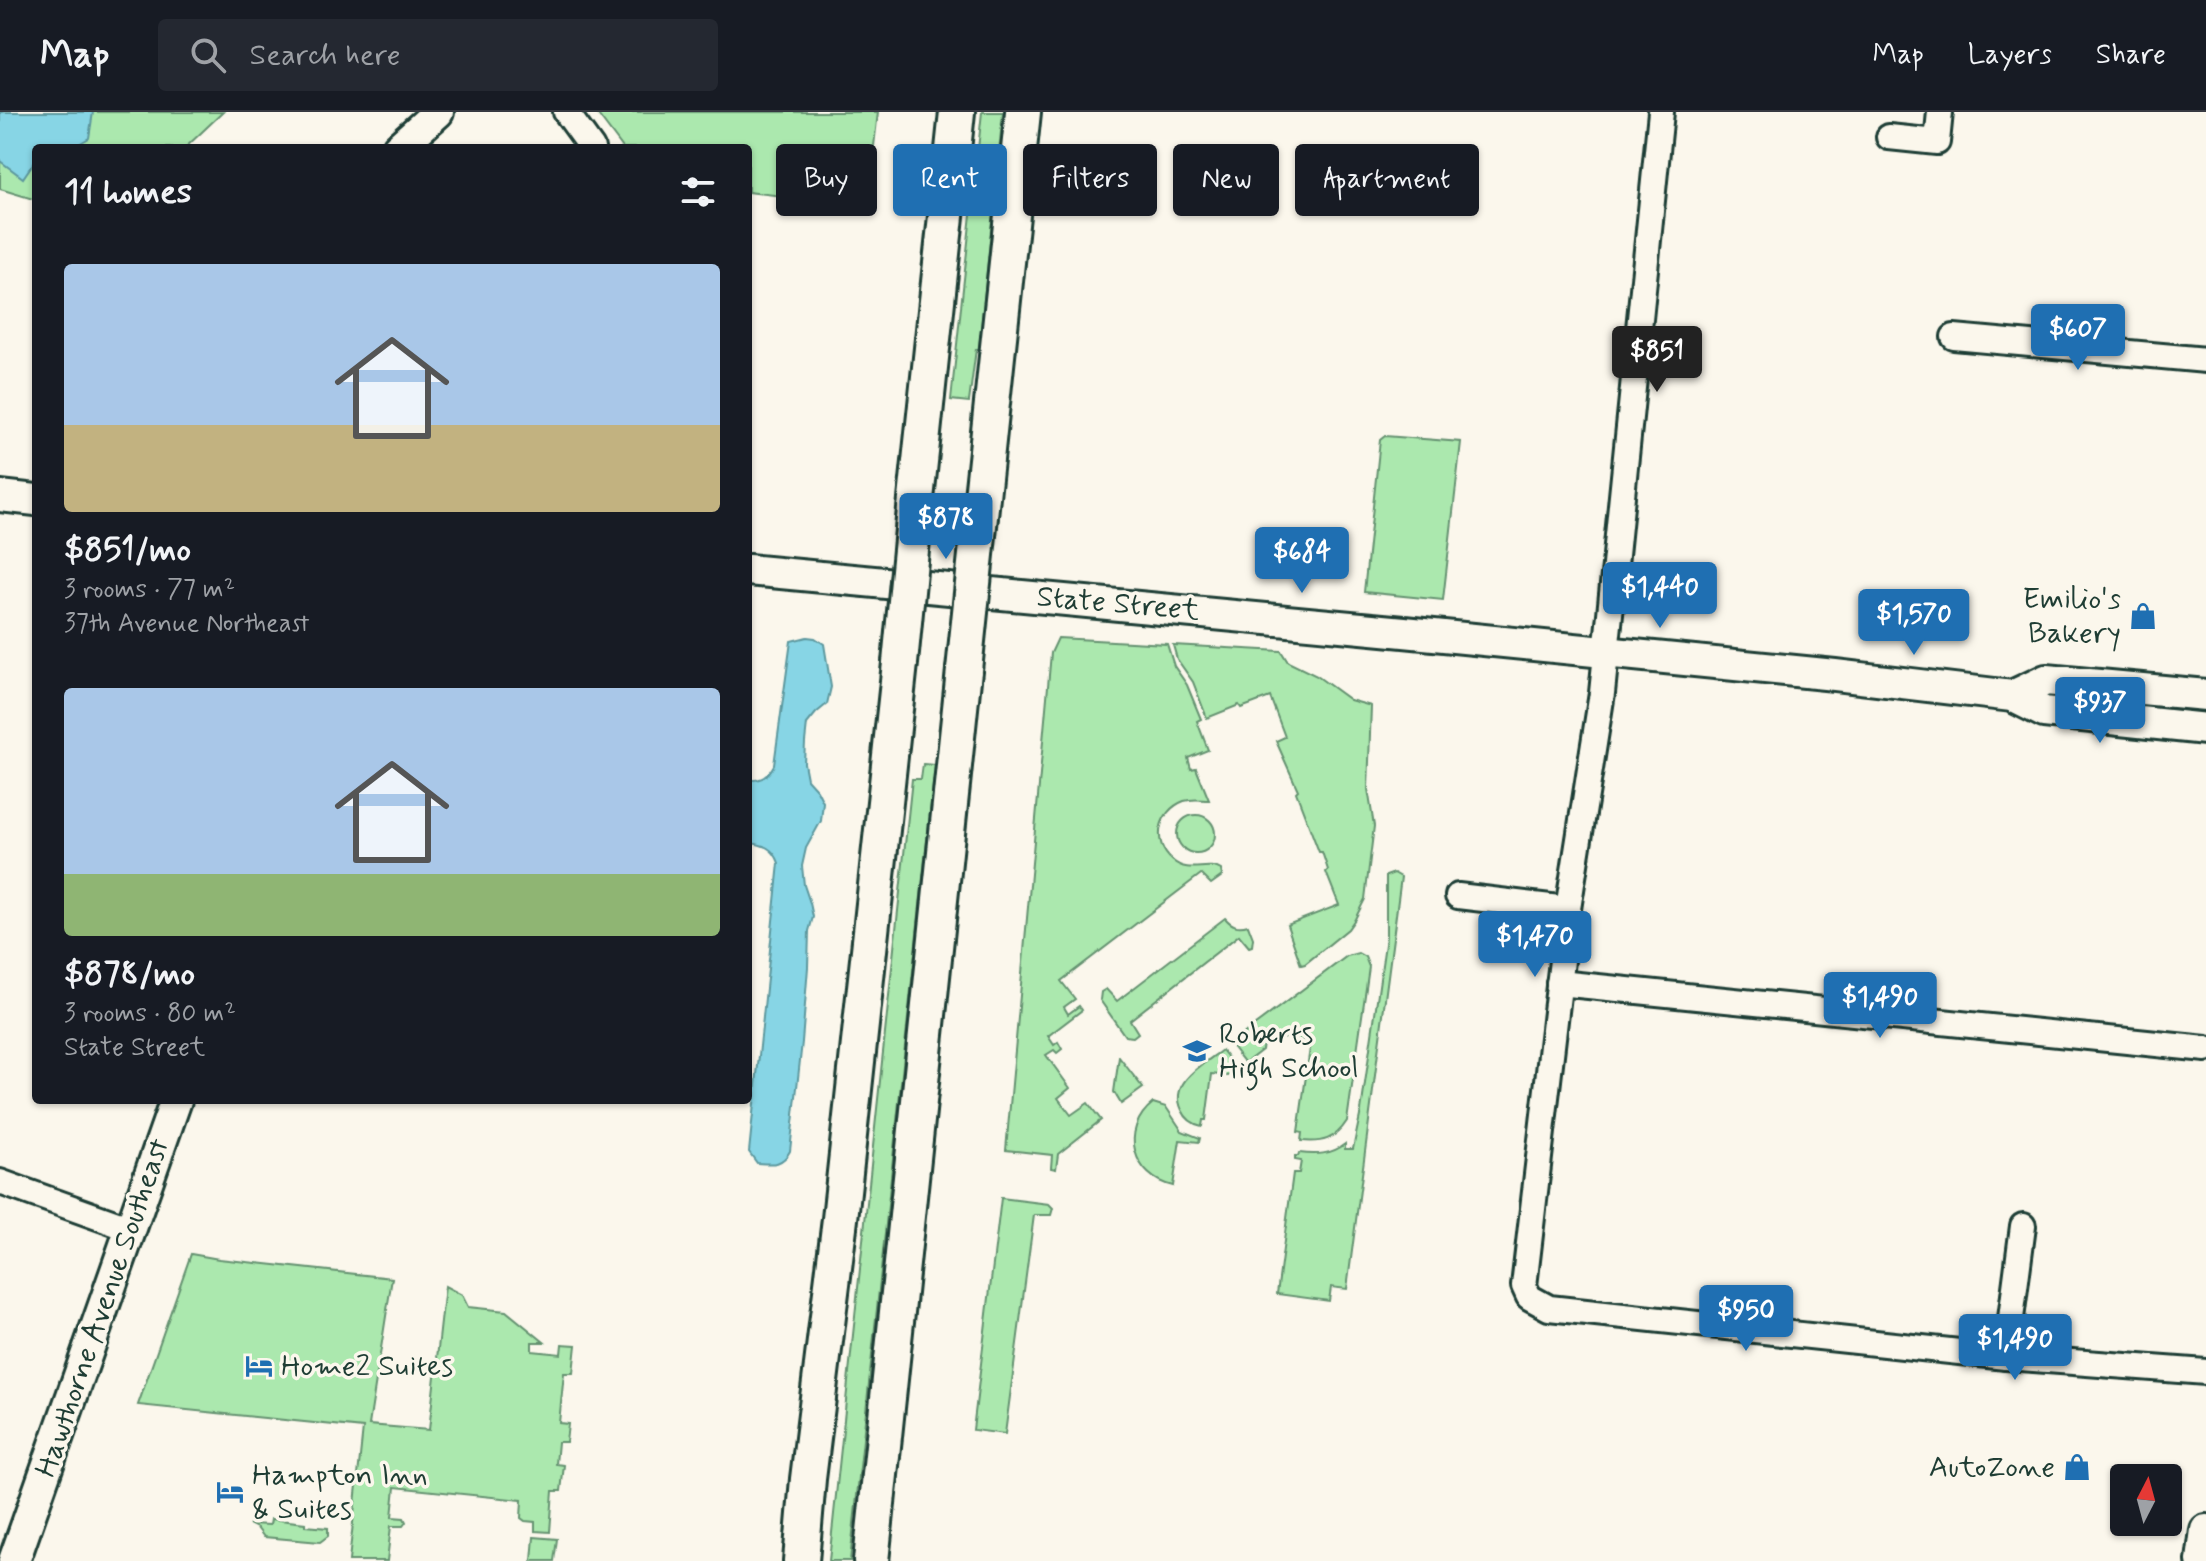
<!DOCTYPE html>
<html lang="en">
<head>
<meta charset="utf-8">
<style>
  body { margin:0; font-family:Mynerve,sans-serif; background:#242831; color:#f1f3f6; height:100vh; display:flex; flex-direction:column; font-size:30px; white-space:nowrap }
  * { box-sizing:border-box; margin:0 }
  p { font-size:26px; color:#9ea1a6 }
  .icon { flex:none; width:44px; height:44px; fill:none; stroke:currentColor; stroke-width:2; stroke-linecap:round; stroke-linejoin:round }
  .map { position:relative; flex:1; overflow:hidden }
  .drawer { position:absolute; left:32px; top:32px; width:720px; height:960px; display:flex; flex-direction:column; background:#171b24; border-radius:8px; box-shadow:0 2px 6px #0004 }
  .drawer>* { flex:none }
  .hud { position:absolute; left:776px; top:32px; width:760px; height:72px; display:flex; gap:16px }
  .needle { width:52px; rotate:6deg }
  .tools { position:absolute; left:2110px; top:1352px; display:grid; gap:16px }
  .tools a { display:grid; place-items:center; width:72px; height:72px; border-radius:8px; background:#171b24; box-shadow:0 2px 6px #0004; font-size:40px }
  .price { position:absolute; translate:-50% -68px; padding:0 18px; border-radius:8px; background:#1f6fb2; color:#fff; font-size:26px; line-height:52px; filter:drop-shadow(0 2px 4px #0008) }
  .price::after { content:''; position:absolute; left:50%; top:48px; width:24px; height:18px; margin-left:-12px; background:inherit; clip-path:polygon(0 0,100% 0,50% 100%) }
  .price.active { background:#222; color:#fff }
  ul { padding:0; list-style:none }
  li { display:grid; align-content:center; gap:16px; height:424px; padding:0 32px }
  li span { display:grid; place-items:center; height:248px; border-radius:8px; color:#555 }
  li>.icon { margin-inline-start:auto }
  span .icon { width:144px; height:144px; fill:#fffc; stroke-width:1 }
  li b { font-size:34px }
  h2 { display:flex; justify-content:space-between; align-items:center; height:96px; padding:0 32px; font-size:34px }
  .tag { padding:0 28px; border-radius:8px; background:#171b24; box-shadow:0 2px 6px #0004; font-size:28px; line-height:72px }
  .tag.active { background:#1f6fb2; color:#fff }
  header { display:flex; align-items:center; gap:48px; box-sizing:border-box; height:112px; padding:0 40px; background:#171b24; border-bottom:2px solid #363941 }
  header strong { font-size:38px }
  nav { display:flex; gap:44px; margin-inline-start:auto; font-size:28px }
  .search { width:560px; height:72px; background:#242831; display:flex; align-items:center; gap:20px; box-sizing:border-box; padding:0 28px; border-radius:8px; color:#9ea1a6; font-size:30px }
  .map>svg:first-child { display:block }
</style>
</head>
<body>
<header>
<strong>Map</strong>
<div class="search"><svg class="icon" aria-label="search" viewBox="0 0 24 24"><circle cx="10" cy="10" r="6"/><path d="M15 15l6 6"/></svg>Search here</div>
<nav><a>Map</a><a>Layers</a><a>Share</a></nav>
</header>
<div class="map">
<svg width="2206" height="1449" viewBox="0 0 2206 1449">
  <rect width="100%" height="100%" fill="#fbf7ec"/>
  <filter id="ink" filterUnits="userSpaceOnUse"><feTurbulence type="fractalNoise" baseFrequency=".0125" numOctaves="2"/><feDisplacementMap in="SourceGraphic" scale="16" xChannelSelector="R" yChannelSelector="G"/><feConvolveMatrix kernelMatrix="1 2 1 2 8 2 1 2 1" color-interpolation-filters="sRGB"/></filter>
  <g filter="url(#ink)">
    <g fill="#abe8ae" stroke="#659271" stroke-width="2">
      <polygon points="0,0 223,0 185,36 36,36 36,88 0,77"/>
      <polygon points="596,0 878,0 867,94 748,80 748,36 623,36"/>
      <polygon points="982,0 1003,0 979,237 976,237 969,290 951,288"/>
      <polygon points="1385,324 1461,330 1443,488 1364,480 1380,328"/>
      <path d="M 1058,526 L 1167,532 L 1174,554 L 1187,573 L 1201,607 L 1197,609 L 1208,638 L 1188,646 L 1191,657 L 1196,656 L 1209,688 C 1201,688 1193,686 1184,689 C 1158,699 1151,731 1173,749 C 1190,763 1207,749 1221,758 L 1222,764 L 1211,772 L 1201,762 L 1061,869 L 1075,887 L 1064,895 L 1068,902 L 1079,894 L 1082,898 L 1048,924 L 1054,933 L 1058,930 L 1062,937 L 1057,941 L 1054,938 L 1046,943 L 1070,976 L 1058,986 L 1071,1003 L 1088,991 L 1101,1008 L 1058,1042 L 1056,1057 L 1051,1056 L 1052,1043 L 1006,1038 L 1051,541 Z"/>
      <polygon points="1173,533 1281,539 1288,550 1317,564 1350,588 1371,594 1368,677 1374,714 1365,787 1355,807 1348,817 1305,852 1301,853 1287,813 1339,793 1326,760 1328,758 1322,740 1319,740 1296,680 1298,678 1276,629 1285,625 1270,585 1241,596 1239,593 1207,606 1193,570 1177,547"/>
      <polygon points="923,652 935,653 850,1449 829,1449 912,667 921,667"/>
      <circle cx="1196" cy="722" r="19"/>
      <path d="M 1394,761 L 1401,765 L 1347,1177 L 1331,1175 L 1329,1189 L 1277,1182 L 1293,1061 L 1299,1061 L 1301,1049 L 1295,1048 L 1295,1044 L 1298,1044 L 1299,1041 C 1316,1043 1331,1043 1345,1032 L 1345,1037 L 1353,1037 L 1361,999 L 1386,825 L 1386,764 Z"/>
      <path d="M 1225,806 C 1232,814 1238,816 1248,813 L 1253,826 L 1252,834 L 1249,835 L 1239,823 L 1130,908 L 1138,921 L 1133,925 L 1125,924 L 1100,888 L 1101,880 L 1106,877 L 1117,889 Z"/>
      <path d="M 1358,841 L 1365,845 L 1369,855 L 1347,1009 C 1335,1028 1322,1031 1301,1029 L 1302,1021 L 1298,1020 L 1311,929 L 1264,923 L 1262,938 L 1245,951 L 1230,932 L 1347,844 Z"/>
      <path d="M 1222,938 L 1237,957 L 1228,964 L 1212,962 L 1206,1008 L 1203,1008 L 1202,1014 C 1192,1012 1186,1007 1182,998 C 1168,970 1204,952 1222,938 Z"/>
      <polygon points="1119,945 1143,976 1121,992 1114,980"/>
      <path d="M 1153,991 L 1166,995 L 1182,1019 L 1200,1026 L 1199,1030 L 1180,1028 L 1173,1074 C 1133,1065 1119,1018 1153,991 Z"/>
      <polygon points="1001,1086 1049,1092 1053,1096 1051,1103 1034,1103 1005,1322 973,1318"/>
      <polygon points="191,1142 219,1147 392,1166 369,1313 429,1318 445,1174 462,1183 468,1195 506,1199 544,1230 532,1230 532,1239 561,1242 562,1232 576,1233 573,1261 564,1261 559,1311 568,1312 566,1330 558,1330 556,1352 564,1353 561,1379 553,1379 550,1420 535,1419 535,1410 525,1409 521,1406 522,1388 395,1375 392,1405 404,1406 406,1410 403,1414 391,1414 387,1449 349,1449 363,1316 138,1293"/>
      <polygon points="271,1407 305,1411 305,1414 328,1416 328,1424 320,1430 264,1425 257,1416 249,1412 270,1413"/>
      <polygon points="534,1425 557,1427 554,1449 532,1449"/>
    </g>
    <g fill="#87d5e5" stroke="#5d989e" stroke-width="2">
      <polygon points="0,0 93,0 89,26 72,36 36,36 36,47 23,66 0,49"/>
      <path d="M 807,525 L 815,526 L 824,532 L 831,575 L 827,592 L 816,601 L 807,612 L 805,630 L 804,651 L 807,667 L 817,678 L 823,690 L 821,709 L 806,736 L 802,754 L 804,773 L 810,791 L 813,805 L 809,819 L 808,855 L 802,930 L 790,1039 C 782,1054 772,1052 757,1051 L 749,1040 L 779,751 C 774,736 763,732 748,731 L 748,668 C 762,669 768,664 774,653 L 791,529 Z"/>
    </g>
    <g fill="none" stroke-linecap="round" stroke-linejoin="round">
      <g stroke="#1f3d34" stroke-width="30">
        <g id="minor">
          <polyline points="566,0 592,36"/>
          <polyline points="1661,0 1602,581 1568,797 1524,1174 1529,1185 1549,1196 2006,1245 2206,1260"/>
          <polyline points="1889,25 1937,30 1940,0"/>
          <polyline points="1954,225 2206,248"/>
          <polyline points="1458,784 1568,797"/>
          <polyline points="1559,871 2206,937"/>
          <polyline points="0,1070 131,1117"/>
          <polyline points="2006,1245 2023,1114"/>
        </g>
      </g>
      <g stroke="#1f3d34" stroke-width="36">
        <g id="major">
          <polyline points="398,36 438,0"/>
          <polyline points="0,384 36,388"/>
          <polyline points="748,458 1404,520 1835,563 2012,584 2044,600 2206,617"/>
          <polyline points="2012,584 2046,568 2206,583"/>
          <polyline points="14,1449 176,988"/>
          <polyline points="2202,1449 2206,1418"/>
        </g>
      </g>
      <g stroke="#1f3d34" stroke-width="40">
        <g id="highway">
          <polyline points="915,397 957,0"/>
          <polyline points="980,404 1023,0"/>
          <polyline points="801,1449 808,1367 840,1107 900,551"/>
          <polyline points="871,1449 964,558"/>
        </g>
      </g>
      <use href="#minor" stroke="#fbf7ec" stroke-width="24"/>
      <use href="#major" stroke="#fbf7ec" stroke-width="30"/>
      <use href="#highway" stroke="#fbf7ec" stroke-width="34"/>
      <g stroke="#1f3d34" stroke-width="40" stroke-linecap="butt">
        <g id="highway-bridge">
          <polyline points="900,551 915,397"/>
          <polyline points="964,558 980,404"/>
        </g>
      </g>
      <use href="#highway-bridge" stroke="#fbf7ec" stroke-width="34"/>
    </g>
  </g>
  <defs>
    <g id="shop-bare" transform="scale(2.16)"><path d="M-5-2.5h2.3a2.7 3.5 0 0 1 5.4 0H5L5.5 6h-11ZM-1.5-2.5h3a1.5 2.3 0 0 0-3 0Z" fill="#1f6fb2" stroke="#fbf7ec" stroke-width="2.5" paint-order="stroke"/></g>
    <g id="school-bare" transform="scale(2.16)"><path d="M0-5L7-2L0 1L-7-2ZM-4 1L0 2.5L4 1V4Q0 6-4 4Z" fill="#1f6fb2" stroke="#fbf7ec" stroke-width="2.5" paint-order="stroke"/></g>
    <g id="hotel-bare" transform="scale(2.16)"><path d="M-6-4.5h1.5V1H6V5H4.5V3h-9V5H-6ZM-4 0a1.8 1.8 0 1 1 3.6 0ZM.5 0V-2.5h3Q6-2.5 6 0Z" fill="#1f6fb2" stroke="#fbf7ec" stroke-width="2.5" paint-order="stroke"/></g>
  </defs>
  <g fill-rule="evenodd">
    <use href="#shop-bare" x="2143" y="504"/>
    <use href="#school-bare" x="1197" y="939"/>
    <use href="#hotel-bare" x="259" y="1254"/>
    <use href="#shop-bare" x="2077" y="1355"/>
    <use href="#hotel-bare" x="230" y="1380"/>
  </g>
  <g text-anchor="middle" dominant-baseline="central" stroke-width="7" stroke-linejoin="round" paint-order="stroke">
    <g font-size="30" fill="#1f3d34" stroke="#fbf7ec" text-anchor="start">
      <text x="2121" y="487" text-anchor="end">Emilio's<tspan x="2121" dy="34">Bakery</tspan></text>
      <text x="1219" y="922">Roberts<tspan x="1219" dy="34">High School</tspan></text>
      <text x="281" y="1254">Home2 Suites</text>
      <text x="2055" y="1355" text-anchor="end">AutoZone</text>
      <text x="252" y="1363">Hampton Inn<tspan x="252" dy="34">&amp; Suites</tspan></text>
    </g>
    <g font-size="30" fill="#1f3d34" stroke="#fbf7ec">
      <text transform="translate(1118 492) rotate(5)">State Street</text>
      <text transform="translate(103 1196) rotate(-71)">Hawthorne Avenue Southeast</text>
    </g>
  </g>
</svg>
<div class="tools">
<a><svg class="needle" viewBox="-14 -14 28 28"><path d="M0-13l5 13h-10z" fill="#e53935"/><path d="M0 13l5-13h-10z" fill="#9ea1a6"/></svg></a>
</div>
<b class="price" style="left:2078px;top:260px">$607</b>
<b class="price active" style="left:1657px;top:282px">$851</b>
<b class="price" style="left:946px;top:449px">$878</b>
<b class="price" style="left:1302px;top:483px">$684</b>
<b class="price" style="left:1660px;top:518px">$1,440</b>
<b class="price" style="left:1914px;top:545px">$1,570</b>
<b class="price" style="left:2100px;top:633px">$937</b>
<b class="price" style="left:1535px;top:867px">$1,470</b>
<b class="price" style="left:1880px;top:928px">$1,490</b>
<b class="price" style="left:1746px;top:1241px">$950</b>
<b class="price" style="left:2015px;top:1270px">$1,490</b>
<div class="hud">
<a class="tag">Buy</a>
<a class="tag active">Rent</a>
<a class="tag">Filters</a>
<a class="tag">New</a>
<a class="tag">Apartment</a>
</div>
<section class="drawer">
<h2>11 homes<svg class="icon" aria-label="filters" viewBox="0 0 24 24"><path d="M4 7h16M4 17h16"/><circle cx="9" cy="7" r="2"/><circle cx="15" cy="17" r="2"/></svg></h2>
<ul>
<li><span style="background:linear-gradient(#a9c7e8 65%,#c2b280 0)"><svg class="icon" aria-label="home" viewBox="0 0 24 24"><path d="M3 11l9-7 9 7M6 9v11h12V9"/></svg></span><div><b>$851/mo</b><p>3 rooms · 77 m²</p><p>37th Avenue Northeast</p></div></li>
<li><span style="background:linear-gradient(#a9c7e8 75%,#8fb573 0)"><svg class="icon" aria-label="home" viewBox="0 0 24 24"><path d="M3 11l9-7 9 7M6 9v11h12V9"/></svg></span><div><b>$878/mo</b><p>3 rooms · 80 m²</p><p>State Street</p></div></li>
</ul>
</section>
</div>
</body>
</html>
